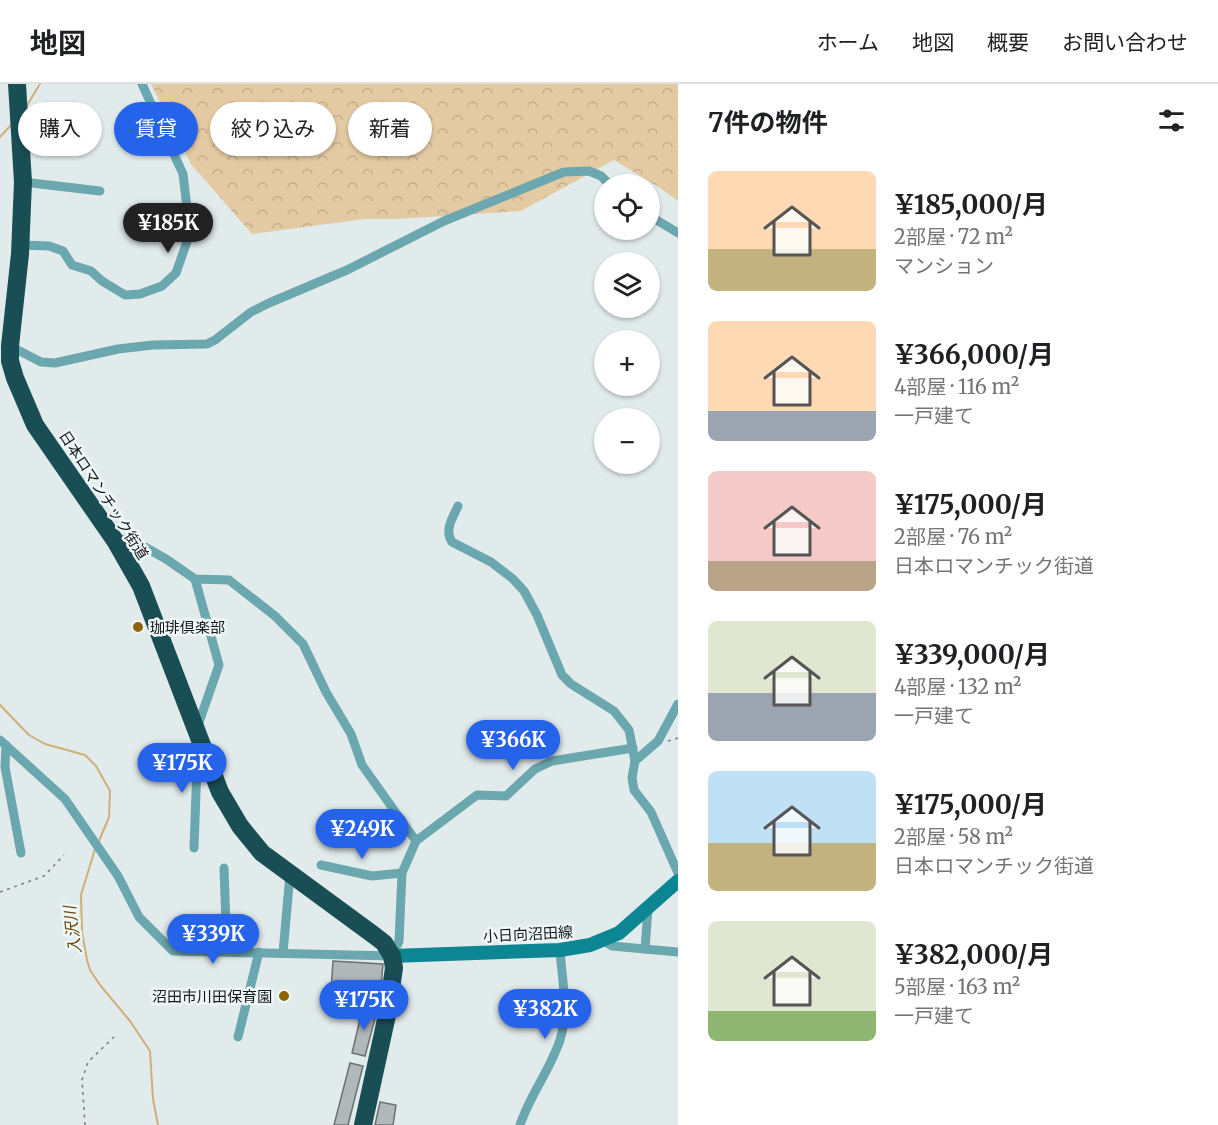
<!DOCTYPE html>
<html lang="ja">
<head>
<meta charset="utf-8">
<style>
  body { margin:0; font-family:Merriweather,"Noto Sans JP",serif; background:#f6f6f6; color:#202124; height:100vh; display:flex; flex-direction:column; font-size:22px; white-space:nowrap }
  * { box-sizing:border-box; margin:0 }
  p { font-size:20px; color:#757577 }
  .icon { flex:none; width:33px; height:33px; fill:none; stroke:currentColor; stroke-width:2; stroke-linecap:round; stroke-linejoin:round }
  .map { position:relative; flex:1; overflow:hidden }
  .side { display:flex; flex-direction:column; background:#fff; width:540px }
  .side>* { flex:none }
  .guide { position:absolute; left:18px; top:18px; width:570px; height:54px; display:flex; gap:12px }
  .controls { position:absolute; left:594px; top:90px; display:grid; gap:12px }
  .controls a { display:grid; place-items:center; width:66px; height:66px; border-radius:50%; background:#fff; box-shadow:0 2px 4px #0004; font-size:30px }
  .price { position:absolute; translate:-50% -51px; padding:0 14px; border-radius:21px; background:#2563eb; color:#fff; font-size:20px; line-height:39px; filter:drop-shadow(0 2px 3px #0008) }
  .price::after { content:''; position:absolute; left:50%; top:36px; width:18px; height:14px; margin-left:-9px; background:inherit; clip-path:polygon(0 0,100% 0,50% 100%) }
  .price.current { background:#222; color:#fff }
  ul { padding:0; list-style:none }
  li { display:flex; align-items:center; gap:18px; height:150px; padding:0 30px }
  li span { display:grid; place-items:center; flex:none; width:168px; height:120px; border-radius:9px; color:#555 }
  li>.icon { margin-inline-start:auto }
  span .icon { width:72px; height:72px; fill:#fffc; stroke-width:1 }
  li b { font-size:26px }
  h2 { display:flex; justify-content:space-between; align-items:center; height:72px; padding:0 30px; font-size:26px }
  .pill { padding:0 21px; border-radius:27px; background:#fff; box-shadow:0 2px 4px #0004; font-size:21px; line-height:54px }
  .pill.current { background:#2563eb; color:#fff }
  header { display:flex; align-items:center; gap:36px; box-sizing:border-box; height:84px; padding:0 30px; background:#fff; border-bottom:2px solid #e0e0e0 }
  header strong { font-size:28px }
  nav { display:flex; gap:33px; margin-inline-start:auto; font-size:21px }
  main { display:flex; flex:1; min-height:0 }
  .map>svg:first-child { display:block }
</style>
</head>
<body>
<header>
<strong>地図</strong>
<nav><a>ホーム</a><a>地図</a><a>概要</a><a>お問い合わせ</a></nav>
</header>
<main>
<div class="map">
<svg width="678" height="1041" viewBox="0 0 678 1041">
  <defs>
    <pattern id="forest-crowns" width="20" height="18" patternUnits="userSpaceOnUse" patternTransform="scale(1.5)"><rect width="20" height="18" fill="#e4caa2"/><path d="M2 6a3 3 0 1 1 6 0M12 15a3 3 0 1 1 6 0" fill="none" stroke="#c3ad8b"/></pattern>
  </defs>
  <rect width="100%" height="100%" fill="#e2ebec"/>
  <polygon fill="url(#forest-crowns)" points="151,0 678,0 678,117 660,104 614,76 521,127 397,135 365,135 252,150 191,80"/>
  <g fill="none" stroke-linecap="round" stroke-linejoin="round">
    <g stroke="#d0ae79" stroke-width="2">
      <polyline points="26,23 40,0"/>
      <polyline points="0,53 12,40"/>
      <polyline points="0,621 29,651 45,660 85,671 96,682 110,707 109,733 99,757"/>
      <polyline points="95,765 81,811 82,848 87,876 90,886 100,901 130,937 150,967 153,1015 158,1041"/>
    </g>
  </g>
  <g fill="#b0b8b9" stroke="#697172" stroke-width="1.5">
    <polygon points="333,877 383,880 380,913 357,912 356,924 330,922"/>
    <polygon points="363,923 377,927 365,972 352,969"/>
    <polygon points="350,979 363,982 348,1041 334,1041"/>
    <polygon points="380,1018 396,1021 393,1041 375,1041"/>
  </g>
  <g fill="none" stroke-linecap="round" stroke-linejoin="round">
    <g stroke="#777d7e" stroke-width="1.5" stroke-dasharray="3 4.5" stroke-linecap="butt">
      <polyline points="668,657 678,654"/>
      <polyline points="0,808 44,792 64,771"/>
      <polyline points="85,1041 82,996 88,978 116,951"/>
    </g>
    <g stroke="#6ba7af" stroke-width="9">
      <polyline points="23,98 100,107"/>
      <polyline points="650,132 678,149"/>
      <polyline points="21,161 49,162 63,167 72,181 91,187 102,197 125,211 140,210 162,202 176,189 190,149 183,90 142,0"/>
      <polyline points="10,262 41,278 55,279 118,265 153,261 207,260 215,256 251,228 269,219 347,186 444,137 564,88 589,87 601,92 609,100"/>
      <path d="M 458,422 C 453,433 444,446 452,458 L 491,478 L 513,495 L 524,507 L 537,531 L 562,591 L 571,600 L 614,627 L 629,646 L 635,677 L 632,694 L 634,706 L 651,728 L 678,789"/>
      <polyline points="195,495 219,581 197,644"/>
      <polyline points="0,656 65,715 118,792 139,833 173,867 392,872 399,857 402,789 416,757 362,681 351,650 326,608 303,560 275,532 229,496 195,495 166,475 129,454 116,458"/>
      <polyline points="6,661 5,683 21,769"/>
      <polyline points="635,677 658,657 678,620"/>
      <polyline points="416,757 477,711 506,712 535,685 552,677 633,664"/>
      <polyline points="194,764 197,681 206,670"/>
      <polyline points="321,781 372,792 402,789"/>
      <polyline points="224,784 227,868"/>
      <polyline points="604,857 612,862 678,868"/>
      <polyline points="645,865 648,825"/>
      <polyline points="283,869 290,790"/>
      <polyline points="238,953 259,868"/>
      <path d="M 520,1041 C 530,1011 550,986 560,956 C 569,928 562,895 560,866"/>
    </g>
    <polyline stroke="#0b8692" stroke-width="14" points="392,872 560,866 590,861 619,849 678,797"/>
    <polyline stroke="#194e55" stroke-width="18" points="17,0 23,98 20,170 10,262 10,277 15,294 35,341 116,458 141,502 220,708 240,742 262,769 375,852 384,859 392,872 394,884 387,931 363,1041"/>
  </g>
  <g fill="#8e640a" stroke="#eff8f9" stroke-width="2">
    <circle cx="138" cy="543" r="6"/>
    <circle cx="284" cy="912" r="6"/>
  </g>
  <g text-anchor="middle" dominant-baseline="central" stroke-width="5" stroke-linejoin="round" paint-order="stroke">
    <g font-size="15" fill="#141718" stroke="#eff8f9">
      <text transform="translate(104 411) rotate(57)">日本ロマンチック街道</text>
      <text transform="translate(528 850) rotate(-3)">小日向沼田線</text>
    </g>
    <g font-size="15" fill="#141718" stroke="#eff8f9" text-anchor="start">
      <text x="150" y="543">珈琲倶楽部</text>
      <text x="272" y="912" text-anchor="end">沼田市川田保育園</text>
    </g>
    <g font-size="16" font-style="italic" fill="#6a4a05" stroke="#eff8f9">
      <text transform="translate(72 846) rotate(-97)">入沢川</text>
    </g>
  </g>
</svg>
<div class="controls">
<a><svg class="icon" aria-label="locate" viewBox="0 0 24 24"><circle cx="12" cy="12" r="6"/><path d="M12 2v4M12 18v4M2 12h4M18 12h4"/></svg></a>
<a><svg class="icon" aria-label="layers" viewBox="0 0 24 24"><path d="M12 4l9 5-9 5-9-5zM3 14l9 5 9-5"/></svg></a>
<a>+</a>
<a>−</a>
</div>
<b class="price current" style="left:168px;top:170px">¥185K</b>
<b class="price" style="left:513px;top:687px">¥366K</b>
<b class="price" style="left:182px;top:710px">¥175K</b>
<b class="price" style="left:362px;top:776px">¥249K</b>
<b class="price" style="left:213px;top:881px">¥339K</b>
<b class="price" style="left:364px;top:947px">¥175K</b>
<b class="price" style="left:545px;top:956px">¥382K</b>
<div class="guide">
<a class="pill">購入</a>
<a class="pill current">賃貸</a>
<a class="pill">絞り込み</a>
<a class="pill">新着</a>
</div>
</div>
<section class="side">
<h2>7件の物件<svg class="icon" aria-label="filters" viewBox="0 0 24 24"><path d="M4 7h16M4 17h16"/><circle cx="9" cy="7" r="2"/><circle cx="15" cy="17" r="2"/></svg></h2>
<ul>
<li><span style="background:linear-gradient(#ffd9b3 65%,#c2b280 0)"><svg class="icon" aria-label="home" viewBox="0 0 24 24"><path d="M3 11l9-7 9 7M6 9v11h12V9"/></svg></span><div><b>¥185,000/月</b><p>2部屋 · 72 m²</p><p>マンション</p></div></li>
<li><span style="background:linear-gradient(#ffd9b3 75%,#9aa5b1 0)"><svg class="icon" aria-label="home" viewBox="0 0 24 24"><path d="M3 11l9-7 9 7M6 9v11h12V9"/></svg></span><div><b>¥366,000/月</b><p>4部屋 · 116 m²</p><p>一戸建て</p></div></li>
<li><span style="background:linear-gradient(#f6c9c9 75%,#b9a48a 0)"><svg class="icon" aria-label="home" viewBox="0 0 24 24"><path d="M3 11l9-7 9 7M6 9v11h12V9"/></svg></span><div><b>¥175,000/月</b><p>2部屋 · 76 m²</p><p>日本ロマンチック街道</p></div></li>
<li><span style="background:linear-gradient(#dfe7d0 60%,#9aa5b1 0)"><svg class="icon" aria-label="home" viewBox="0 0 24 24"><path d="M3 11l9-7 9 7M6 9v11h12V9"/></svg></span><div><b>¥339,000/月</b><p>4部屋 · 132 m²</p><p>一戸建て</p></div></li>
<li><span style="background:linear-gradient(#bfe0f5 60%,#c2b280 0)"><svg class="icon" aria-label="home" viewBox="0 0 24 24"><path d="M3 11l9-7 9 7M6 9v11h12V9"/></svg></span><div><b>¥175,000/月</b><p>2部屋 · 58 m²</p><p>日本ロマンチック街道</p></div></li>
<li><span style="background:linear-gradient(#dfe7d0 75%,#8fb573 0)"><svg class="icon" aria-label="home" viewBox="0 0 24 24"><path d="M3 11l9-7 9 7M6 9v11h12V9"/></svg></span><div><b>¥382,000/月</b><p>5部屋 · 163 m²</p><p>一戸建て</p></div></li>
</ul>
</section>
</main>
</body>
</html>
